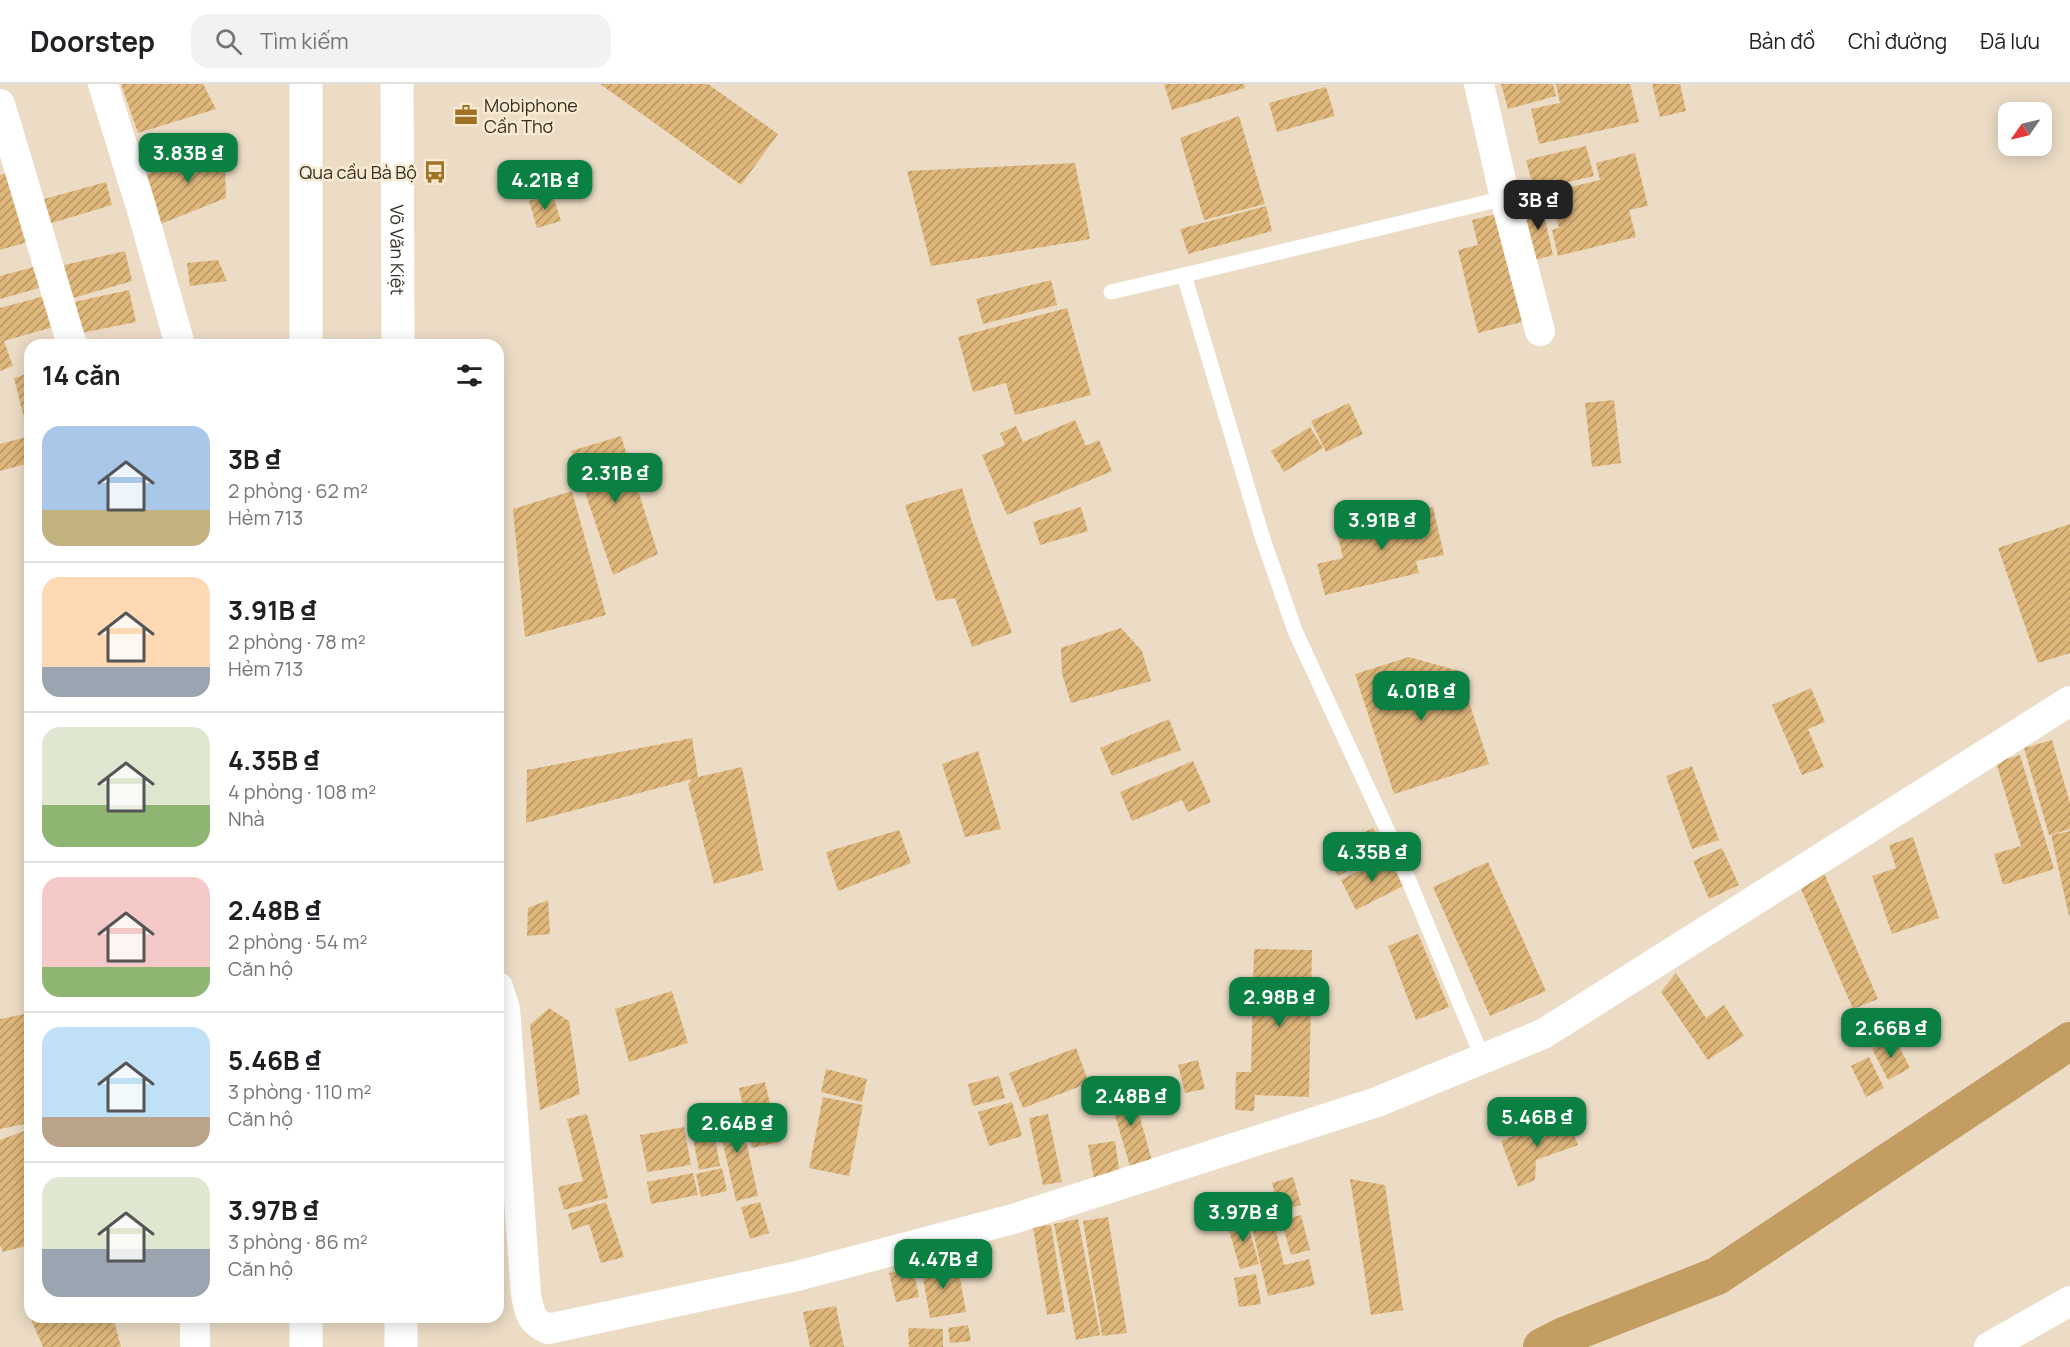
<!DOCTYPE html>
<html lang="vi">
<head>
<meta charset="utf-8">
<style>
  body { margin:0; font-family:Manrope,sans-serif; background:#f2f2f2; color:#202124; height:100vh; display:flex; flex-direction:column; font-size:22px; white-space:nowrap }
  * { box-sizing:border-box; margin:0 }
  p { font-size:20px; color:#757577 }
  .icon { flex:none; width:33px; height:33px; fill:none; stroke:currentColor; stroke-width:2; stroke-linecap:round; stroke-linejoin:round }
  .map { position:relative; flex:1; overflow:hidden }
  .panel { position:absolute; left:24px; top:255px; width:480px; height:984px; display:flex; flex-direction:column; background:#fff; border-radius:18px; box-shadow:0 3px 15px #0003 }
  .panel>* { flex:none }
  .needle { width:39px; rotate:236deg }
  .buttons { position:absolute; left:1998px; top:18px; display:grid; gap:12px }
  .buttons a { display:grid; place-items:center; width:54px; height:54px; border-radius:12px; background:#fff; box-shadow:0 3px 15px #0003; font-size:30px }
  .price { position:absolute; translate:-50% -51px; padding:0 14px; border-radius:12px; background:#0b8043; color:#fff; font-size:20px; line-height:39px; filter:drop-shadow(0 2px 3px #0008) }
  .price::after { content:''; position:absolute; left:50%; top:36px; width:18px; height:14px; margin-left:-9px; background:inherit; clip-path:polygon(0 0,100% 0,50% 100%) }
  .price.current { background:#222; color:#fff }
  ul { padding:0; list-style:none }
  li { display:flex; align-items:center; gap:18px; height:150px; padding:0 18px }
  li+li { border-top:2px solid #e0e0e0 }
  li span { display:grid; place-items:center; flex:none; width:168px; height:120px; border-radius:18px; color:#555 }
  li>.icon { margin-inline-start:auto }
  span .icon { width:72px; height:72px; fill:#fffc; stroke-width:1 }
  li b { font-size:26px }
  h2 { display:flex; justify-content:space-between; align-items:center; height:72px; padding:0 18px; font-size:26px }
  header { display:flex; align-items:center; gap:36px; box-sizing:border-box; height:84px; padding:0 30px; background:#fff; border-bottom:2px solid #e0e0e0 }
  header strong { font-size:28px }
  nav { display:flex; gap:33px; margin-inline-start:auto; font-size:21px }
  .search { width:420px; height:54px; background:#f2f2f2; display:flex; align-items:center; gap:15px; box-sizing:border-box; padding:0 21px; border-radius:18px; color:#757577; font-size:22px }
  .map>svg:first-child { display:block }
</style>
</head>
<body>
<header>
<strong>Doorstep</strong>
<div class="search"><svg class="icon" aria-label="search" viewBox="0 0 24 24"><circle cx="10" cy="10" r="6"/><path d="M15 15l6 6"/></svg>Tìm kiếm</div>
<nav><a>Bản đồ</a><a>Chỉ đường</a><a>Đã lưu</a></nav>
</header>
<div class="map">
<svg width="2070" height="1263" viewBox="0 0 2070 1263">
  <defs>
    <pattern id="building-hatch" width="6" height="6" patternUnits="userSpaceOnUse" patternTransform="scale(1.5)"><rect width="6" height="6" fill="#dfb77b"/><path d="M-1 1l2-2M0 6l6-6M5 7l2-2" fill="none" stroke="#b69565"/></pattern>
  </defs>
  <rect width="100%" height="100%" fill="#ecdcc6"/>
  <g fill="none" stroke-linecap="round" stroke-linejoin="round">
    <polyline stroke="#c39d61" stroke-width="38" points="1542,1263 1564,1252 1717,1192 2070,957"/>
  </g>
  <g fill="url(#building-hatch)">
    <polygon points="121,0 203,0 216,25 138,49"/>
    <polygon points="600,0 708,0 778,50 741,101"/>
    <polygon points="1164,0 1244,0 1245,4 1172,26"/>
    <polygon points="1501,0 1553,0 1556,12 1508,25"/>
    <polygon points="1556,0 1630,0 1639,38 1539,60 1531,25 1560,19"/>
    <polygon points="1652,0 1680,0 1686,27 1660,33"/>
    <polygon points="1326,3 1335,32 1277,48 1269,19"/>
    <polygon points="1239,32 1265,120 1204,136 1180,54"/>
    <polygon points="224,57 226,114 158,141 143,92"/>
    <polygon points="1586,62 1594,92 1534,106 1526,76"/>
    <polygon points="1635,69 1648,122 1629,126 1636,153 1558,172 1552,146 1559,144 1550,108 1600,96 1596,79"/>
    <polygon points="1075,79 1090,155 931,182 907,87"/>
    <polygon points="11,88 31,157 0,166 0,91"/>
    <polygon points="106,98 112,121 45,141 37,117"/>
    <polygon points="552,109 561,137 537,144 529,117"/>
    <polygon points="1541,118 1553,171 1535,176 1524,122"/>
    <polygon points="1266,122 1272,147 1188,170 1180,145"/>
    <polygon points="1496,130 1522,238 1478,249 1458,166 1478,161 1472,136"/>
    <polygon points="125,167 132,197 73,214 60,182"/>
    <polygon points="218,176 227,197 190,202 187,179"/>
    <polygon points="45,180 50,201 0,215 0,192"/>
    <polygon points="1051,196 1057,221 983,240 976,215"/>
    <polygon points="129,206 136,238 81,249 74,218"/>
    <polygon points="52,210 60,241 4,257 13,282 0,287 0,224"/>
    <polygon points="1067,224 1091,311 1015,331 1006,299 973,308 958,253"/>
    <polygon points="30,289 30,345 27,346 14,294"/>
    <polygon points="1614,316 1621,379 1592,383 1585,319"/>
    <polygon points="1349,319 1363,350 1326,368 1311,337"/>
    <polygon points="1075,336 1086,362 1099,356 1112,387 1007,431 982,371 1005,361 1000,349 1016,342 1023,358"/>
    <polygon points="1310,343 1323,364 1284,388 1271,367"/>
    <polygon points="30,352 30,379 0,387 0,360"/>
    <polygon points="621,352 658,470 613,491 571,367"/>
    <polygon points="962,404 972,438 1012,549 972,563 955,514 936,517 905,421"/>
    <polygon points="572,407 606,531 525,553 513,425"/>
    <polygon points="1081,423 1088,447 1040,461 1033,438"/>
    <polygon points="1433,423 1444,471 1416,477 1419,489 1325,511 1317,480 1343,474 1336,445"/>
    <polygon points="2070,440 2070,569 2038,579 1998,464"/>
    <polygon points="1121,544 1142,567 1151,597 1071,619 1062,590 1061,564"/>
    <polygon points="1409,573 1459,587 1489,680 1394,710 1355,590"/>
    <polygon points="1811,604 1825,638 1808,645 1824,683 1802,691 1772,621"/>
    <polygon points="1169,635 1181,666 1112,692 1100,664"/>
    <polygon points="692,654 698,693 742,683 763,786 714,800 688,700 692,695 526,739 527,686"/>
    <polygon points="2052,656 2070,719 2070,745 2049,751 2024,664"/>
    <polygon points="978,667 1001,745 965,753 942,680"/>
    <polygon points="2020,671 2054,785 2003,801 1994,770 2021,762 1996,678"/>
    <polygon points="1193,677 1211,718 1188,728 1182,716 1132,737 1120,708"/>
    <polygon points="1692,682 1719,756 1692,765 1666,692"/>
    <polygon points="1373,744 1385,768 1338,792 1325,768"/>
    <polygon points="899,746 911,779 838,807 826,768"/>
    <polygon points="2070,747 2070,832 2069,832 2051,751"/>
    <polygon points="1913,753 1939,834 1892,850 1872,792 1896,784 1889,761"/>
    <polygon points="1722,764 1739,801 1709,815 1693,777"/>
    <polygon points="1387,772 1403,802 1356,826 1341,796"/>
    <polygon points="1488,778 1546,907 1490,932 1433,803"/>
    <polygon points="1821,782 1878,915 1853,925 1796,793"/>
    <polygon points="548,816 550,850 527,852 528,824"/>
    <polygon points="1418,850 1449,923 1416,936 1388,862"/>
    <polygon points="1254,865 1312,866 1309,1013 1255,1011 1254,1027 1235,1026 1236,988 1251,988"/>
    <polygon points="1676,889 1706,934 1724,921 1744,952 1708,976 1661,908"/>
    <polygon points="672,907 688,959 629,978 615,925"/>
    <polygon points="549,924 569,937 580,1010 540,1026 530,941"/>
    <polygon points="25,930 30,957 30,1039 0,1045 0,935"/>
    <polygon points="1894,953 1910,984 1888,996 1872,965"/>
    <polygon points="1076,964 1089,999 1023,1024 1009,989"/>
    <polygon points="1869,973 1884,1004 1866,1013 1851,982"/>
    <polygon points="1198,976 1205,1005 1185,1009 1178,981"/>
    <polygon points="826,985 867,995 862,1018 821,1008"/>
    <polygon points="999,992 1005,1014 973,1022 968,1000"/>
    <polygon points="765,998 779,1058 752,1064 739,1004"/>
    <polygon points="1131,1001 1153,1081 1131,1086 1108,1007"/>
    <polygon points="823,1013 863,1021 849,1092 809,1084"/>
    <polygon points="1012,1018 1022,1052 989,1062 978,1028"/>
    <polygon points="739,1024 758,1112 736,1117 716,1029"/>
    <polygon points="710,1025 720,1082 699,1086 688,1029"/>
    <polygon points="587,1030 608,1114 564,1126 558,1103 583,1097 567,1035"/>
    <polygon points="1048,1030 1062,1098 1043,1101 1029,1034"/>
    <polygon points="1567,1032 1578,1061 1536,1076 1535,1096 1518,1103 1501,1057"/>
    <polygon points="684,1043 691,1081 647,1088 640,1051"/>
    <polygon points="30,1045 30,1161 3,1168 0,1161 0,1056"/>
    <polygon points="1115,1057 1120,1092 1094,1095 1088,1061"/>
    <polygon points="722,1084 727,1107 701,1113 696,1090"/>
    <polygon points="693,1089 698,1111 651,1120 647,1098"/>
    <polygon points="1293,1093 1301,1121 1279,1127 1272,1099"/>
    <polygon points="1350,1095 1385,1101 1403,1226 1371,1231"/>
    <polygon points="1243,1114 1247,1132 1227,1136 1223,1119"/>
    <polygon points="1269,1117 1284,1181 1309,1175 1315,1201 1268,1212 1247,1122"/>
    <polygon points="606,1118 624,1173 601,1179 589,1140 572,1146 568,1130"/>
    <polygon points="760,1118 769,1149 750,1155 741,1123"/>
    <polygon points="1301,1131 1310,1166 1291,1171 1281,1136"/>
    <polygon points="1108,1133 1127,1249 1102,1252 1083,1137"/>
    <polygon points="1246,1133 1259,1180 1240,1185 1227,1139"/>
    <polygon points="1078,1135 1100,1251 1076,1256 1054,1140"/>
    <polygon points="1051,1141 1065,1228 1047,1231 1033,1143"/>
    <polygon points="957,1178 966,1228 930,1234 921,1183"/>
    <polygon points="913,1184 919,1213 896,1218 889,1189"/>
    <polygon points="1256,1190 1261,1220 1239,1223 1234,1194"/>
    <polygon points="836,1222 844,1263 810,1263 803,1228"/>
    <polygon points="30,1233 113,1233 121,1263 43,1263"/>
    <polygon points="968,1241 971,1257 950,1259 948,1244"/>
    <polygon points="908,1244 943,1245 943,1263 909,1263"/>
  </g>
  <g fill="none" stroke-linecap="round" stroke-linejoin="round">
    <g stroke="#fff" stroke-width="15">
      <polyline points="1111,208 1184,191"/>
      <polyline points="1483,975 1391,754 1295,547 1262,452 1184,191 1505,114"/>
    </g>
    <g stroke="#fff" stroke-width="30">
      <polyline points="103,0 142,126 180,261"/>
      <polyline points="1479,0 1505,114 1540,247"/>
      <polyline points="0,20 72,261"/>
      <path d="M 498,903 L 505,925 L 526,1211 C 530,1229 530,1237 548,1245 L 797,1192 L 1013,1135 L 1377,1018 L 1543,950 L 2070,617"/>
      <polyline points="195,1263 195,1233"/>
      <polyline points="1989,1263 2070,1217"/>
    </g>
    <g stroke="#fff" stroke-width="33">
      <path id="s1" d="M 397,0 L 398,261"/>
      <polyline points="306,261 306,0"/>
      <polyline points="306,1233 306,1263"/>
      <polyline points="401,1233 401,1263"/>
    </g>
  </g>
  <defs>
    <g id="office-bare" transform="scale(1.8)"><path d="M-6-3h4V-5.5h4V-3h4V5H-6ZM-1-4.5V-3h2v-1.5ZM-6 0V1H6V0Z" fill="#a07324" stroke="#f9ead2" stroke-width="2.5" paint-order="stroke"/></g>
    <g id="bus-bare" transform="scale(1.8)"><path d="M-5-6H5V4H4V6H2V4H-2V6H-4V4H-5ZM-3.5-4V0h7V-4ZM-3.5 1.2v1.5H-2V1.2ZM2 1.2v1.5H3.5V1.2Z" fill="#a07324" stroke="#f9ead2" stroke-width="2.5" paint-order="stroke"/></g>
  </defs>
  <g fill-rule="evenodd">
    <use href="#office-bare" x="466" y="31"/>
    <use href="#bus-bare" x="435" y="88"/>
  </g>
  <g text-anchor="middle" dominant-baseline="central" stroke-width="5" stroke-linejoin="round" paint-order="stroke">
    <g font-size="18" fill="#342e25" stroke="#f9ead2" text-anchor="start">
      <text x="484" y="21">Mobiphone<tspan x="484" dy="21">Cần Thơ</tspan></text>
      <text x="417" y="88" text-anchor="end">Qua cầu Bà Bộ</text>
    </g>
    <g font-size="18" fill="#342e25" stroke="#f9ead2">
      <text stroke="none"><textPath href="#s1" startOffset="166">Võ Văn Kiệt</textPath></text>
    </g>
  </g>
</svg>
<div class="buttons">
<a><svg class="needle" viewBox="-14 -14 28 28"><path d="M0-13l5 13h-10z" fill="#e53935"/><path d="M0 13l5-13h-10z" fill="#757577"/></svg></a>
</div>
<b class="price" style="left:188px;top:100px">3.83B ₫</b>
<b class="price" style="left:545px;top:127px">4.21B ₫</b>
<b class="price current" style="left:1538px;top:147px">3B ₫</b>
<b class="price" style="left:615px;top:420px">2.31B ₫</b>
<b class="price" style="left:1382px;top:467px">3.91B ₫</b>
<b class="price" style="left:1421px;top:638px">4.01B ₫</b>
<b class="price" style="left:1372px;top:799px">4.35B ₫</b>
<b class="price" style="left:1279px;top:944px">2.98B ₫</b>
<b class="price" style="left:1891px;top:975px">2.66B ₫</b>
<b class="price" style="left:1131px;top:1043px">2.48B ₫</b>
<b class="price" style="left:1537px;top:1064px">5.46B ₫</b>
<b class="price" style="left:737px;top:1070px">2.64B ₫</b>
<b class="price" style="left:1243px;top:1159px">3.97B ₫</b>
<b class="price" style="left:943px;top:1206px">4.47B ₫</b>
<section class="panel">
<h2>14 căn<svg class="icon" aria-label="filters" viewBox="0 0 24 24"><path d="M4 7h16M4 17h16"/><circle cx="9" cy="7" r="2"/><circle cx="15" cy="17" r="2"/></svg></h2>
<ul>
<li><span style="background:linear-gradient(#a9c7e8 70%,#c2b280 0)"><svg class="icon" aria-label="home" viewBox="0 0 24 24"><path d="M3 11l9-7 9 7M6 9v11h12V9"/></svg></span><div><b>3B ₫</b><p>2 phòng · 62 m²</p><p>Hẻm 713</p></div></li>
<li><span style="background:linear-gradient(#ffd9b3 75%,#9aa5b1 0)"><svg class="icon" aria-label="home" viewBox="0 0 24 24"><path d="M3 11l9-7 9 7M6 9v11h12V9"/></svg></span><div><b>3.91B ₫</b><p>2 phòng · 78 m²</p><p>Hẻm 713</p></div></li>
<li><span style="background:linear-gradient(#dfe7d0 65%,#8fb573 0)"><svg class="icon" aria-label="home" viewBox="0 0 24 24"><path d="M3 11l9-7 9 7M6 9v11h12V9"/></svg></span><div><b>4.35B ₫</b><p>4 phòng · 108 m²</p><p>Nhà</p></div></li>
<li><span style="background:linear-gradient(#f6c9c9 75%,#8fb573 0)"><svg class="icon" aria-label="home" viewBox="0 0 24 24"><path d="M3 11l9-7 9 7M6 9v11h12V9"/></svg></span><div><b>2.48B ₫</b><p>2 phòng · 54 m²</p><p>Căn hộ</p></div></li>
<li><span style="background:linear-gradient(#bfe0f5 75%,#b9a48a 0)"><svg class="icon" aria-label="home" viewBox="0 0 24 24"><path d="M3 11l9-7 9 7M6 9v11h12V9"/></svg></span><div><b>5.46B ₫</b><p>3 phòng · 110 m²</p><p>Căn hộ</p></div></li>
<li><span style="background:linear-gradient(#dfe7d0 60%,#9aa5b1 0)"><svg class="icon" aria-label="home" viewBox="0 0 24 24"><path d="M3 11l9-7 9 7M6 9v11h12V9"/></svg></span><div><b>3.97B ₫</b><p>3 phòng · 86 m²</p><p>Căn hộ</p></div></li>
</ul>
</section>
</div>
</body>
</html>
